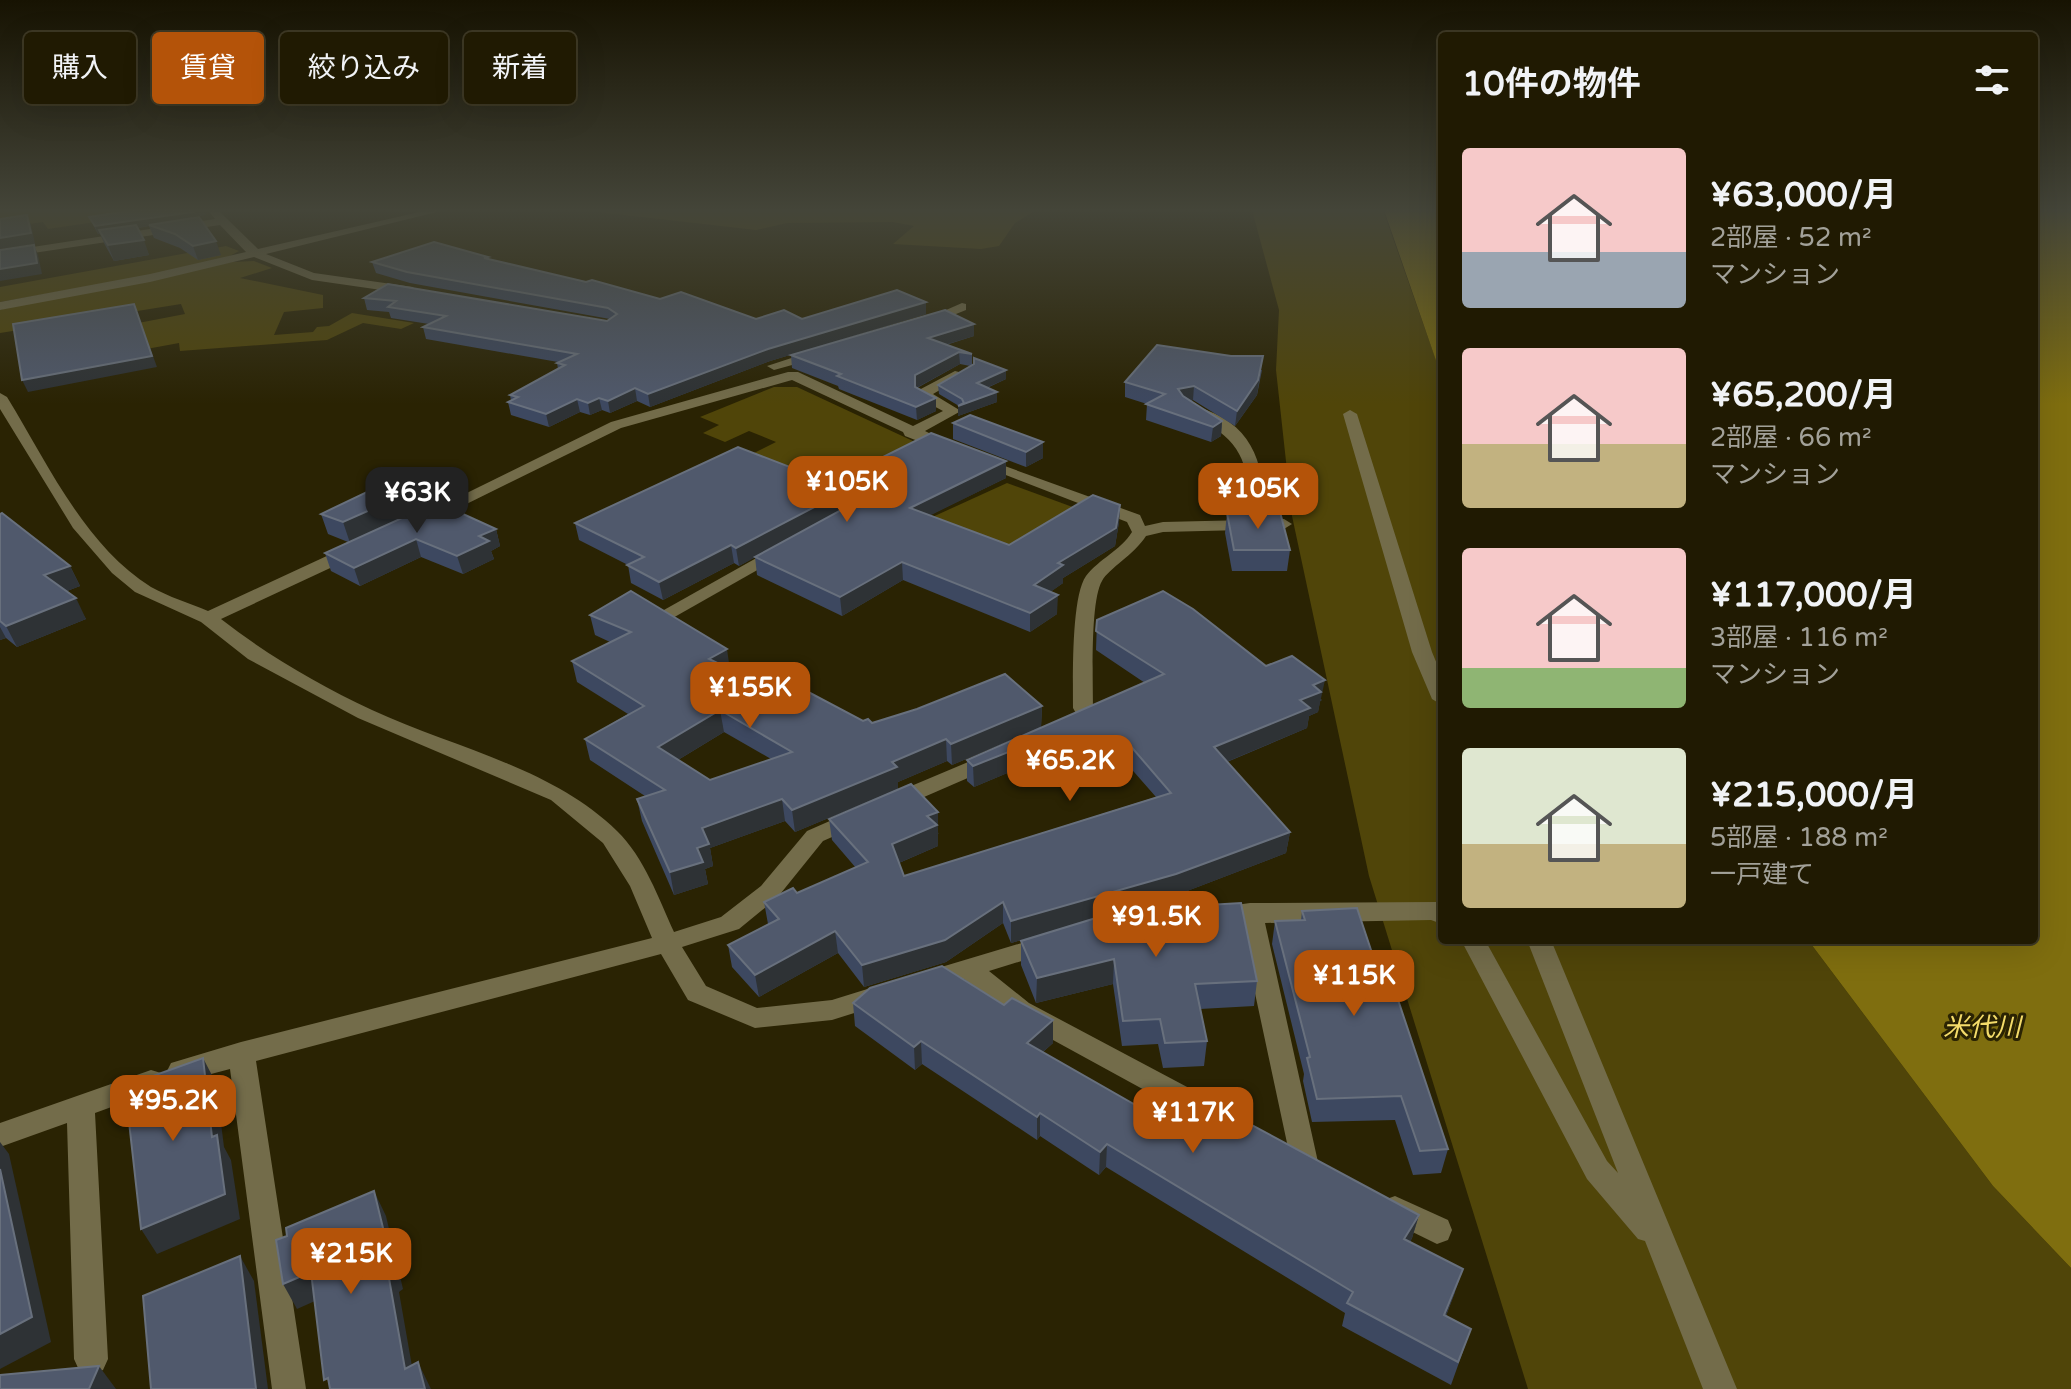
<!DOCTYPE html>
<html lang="ja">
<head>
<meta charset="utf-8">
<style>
  body { margin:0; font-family:"Varela Round","Noto Sans JP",sans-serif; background:#2d2711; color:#f1f3f6; height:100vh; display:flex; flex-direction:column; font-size:30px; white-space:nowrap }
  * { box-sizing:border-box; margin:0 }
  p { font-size:26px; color:#a2a199 }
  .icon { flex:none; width:44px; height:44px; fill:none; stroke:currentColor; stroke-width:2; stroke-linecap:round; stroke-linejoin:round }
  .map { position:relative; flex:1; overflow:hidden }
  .sheet { position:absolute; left:1438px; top:32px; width:600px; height:912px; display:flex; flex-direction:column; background:#201a02; border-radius:8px; box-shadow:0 8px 32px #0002,0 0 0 2px #3d3824 }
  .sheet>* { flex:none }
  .guide { position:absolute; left:24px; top:32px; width:760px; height:72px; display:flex; gap:16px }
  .price { position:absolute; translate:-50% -68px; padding:0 18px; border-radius:16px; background:#b45309; color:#fff; font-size:26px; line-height:52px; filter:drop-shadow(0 2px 4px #0008) }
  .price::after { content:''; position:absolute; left:50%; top:48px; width:24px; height:18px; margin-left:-12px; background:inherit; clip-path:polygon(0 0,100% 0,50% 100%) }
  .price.selected { background:#222; color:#fff }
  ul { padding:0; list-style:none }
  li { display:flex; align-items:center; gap:24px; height:200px; padding:0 24px }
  li span { display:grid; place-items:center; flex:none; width:224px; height:160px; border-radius:8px; color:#555 }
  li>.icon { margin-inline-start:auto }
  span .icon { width:96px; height:96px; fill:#fffc; stroke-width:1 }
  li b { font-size:34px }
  h2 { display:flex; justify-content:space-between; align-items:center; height:96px; padding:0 24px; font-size:34px }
  .pill { padding:0 28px; border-radius:8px; background:#201a02; box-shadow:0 8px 32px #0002,0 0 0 2px #3d3824; font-size:28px; line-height:72px }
  .pill.selected { background:#b45309; color:#fff }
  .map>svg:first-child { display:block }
</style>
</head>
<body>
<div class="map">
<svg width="2071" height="1389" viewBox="0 0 2071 1389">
  <rect width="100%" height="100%" fill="#2a2303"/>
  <g fill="#504509">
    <polygon points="0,210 146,210 150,214 48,229 43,222 0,228"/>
    <polygon points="580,210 1036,210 1015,223 999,246 981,249 893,244 914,226 893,222 787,223 756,230"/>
    <polygon points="1252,210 1383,210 1442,377 1442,940 1808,940 1993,1186 2071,1268 2071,1389 1528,1389 1369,876 1292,516 1276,370 1279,310"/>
    <polygon points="226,246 239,251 226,258 147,276 0,302 0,287"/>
    <polygon points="254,261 272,268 240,278 323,295 323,308 284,312 274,335 313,332 317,327 329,326 352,313 414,323 401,329 363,323 327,340 180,351 179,343 114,355 107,329 185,314 181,304 0,333 0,310 3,309 232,262"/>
    <polygon points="774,387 797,387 928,448 839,490 752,454 776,442 749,431 725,442 703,433 719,425 700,417"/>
    <polygon points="1007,483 1089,513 1019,553 928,519"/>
  </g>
  <g fill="#7f6e0f">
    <polygon points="1384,210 1442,210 1442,378"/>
    <polygon points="2034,210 2071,210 2071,1268 1993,1186 1808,940 2034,940"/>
  </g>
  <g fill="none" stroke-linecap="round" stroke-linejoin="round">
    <g fill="#736c4a" fill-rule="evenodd">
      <polygon points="208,210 218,210 258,249 428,210 445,210 266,254 314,273 413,287 415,290 409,294 312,280 254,257 150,282 0,310 0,302 150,274 246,252 220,225 0,258 0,252 215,219"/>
      <polygon points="962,303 966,304 966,310 931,324 921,321"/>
      <polygon points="816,350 823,354 821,357 774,370 767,366"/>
      <polygon points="955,371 967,374 933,394 961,411 925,431 951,444 951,450 941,450 905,436 903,432 792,380 621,428 432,521 426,522 418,517 611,422 788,372 798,372 913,426 943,411 917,397 917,391"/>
      <path d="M 0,393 L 7,397 C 47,462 84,545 151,587 C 169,597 189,603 208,611 L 344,548 L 356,548 L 359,552 L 356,556 L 221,619 C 267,655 319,685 372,710 C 454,748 551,767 617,831 C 644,857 659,899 674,932 L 721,917 L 761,886 L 807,831 L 848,813 L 864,813 L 867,818 L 864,823 L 823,841 L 777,898 L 739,929 L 682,947 L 706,986 L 757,1008 L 832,1000 L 877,986 L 886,989 L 890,996 L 886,1003 L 832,1020 L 755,1028 L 688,1000 L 661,954 L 256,1061 L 306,1389 L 272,1389 L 230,1069 L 181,1082 L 171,1079 L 167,1071 L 171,1063 L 241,1042 L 652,938 L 630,886 L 603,843 L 551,800 L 358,718 L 248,659 L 201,622 L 135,592 L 112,573 L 73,528 L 0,409 Z"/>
      <path d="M 1197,407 C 1254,423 1266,466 1264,520 L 1284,519 L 1292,524 L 1284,529 L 1163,532 L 1146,536 C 1134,555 1109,568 1102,581 C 1090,601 1093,682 1093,708 L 1099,717 L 1079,728 L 1065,728 L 1062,724 L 1077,715 L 1073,708 C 1073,680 1071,597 1086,576 C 1099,559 1120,551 1132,532 L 1127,522 L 975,463 L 983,458 L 988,460 L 1140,515 L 1145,526 L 1163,522 L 1247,520 C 1251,462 1243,442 1192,414 L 1192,408 Z"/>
      <polygon points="1350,410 1357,414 1432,652 1442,676 1442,705 1432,699 1412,652 1343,414"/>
      <polygon points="778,546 784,547 787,551 784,555 671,619 657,619 655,615"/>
      <polygon points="992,752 1003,759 1000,764 901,807 885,807 882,802 885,797"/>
      <polygon points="1436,902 1442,904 1442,924 1431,920 1265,923 1318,1162 1313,1171 1303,1175 1293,1171 1240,923 1207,921 1204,915 1207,909 1250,903"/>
      <polygon points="1045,936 1054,939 1057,945 1054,951 989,971 1029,1003 1221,1105 1225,1113 1221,1121 1211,1125 1201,1121 1011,1017 964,979 927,991 918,988 914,981 918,974"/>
      <polygon points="1461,940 1485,940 1607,1161 1618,1173 1527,940 1551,940 1737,1389 1703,1389 1645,1241 1638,1239 1587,1179"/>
      <polygon points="151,1070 161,1073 165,1081 161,1089 95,1113 108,1359 103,1370 91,1375 79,1370 74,1359 67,1123 0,1147 0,1123"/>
      <polygon points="1395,1196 1448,1220 1452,1230 1448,1240 1437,1244 1384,1218 1380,1209 1384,1200"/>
    </g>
  </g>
  <g fill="#3d4860" fill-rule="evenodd">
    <polygon points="135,210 204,210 206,215 195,216 195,218 221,255 198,260 180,248 154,238 149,226 138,228 149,255 114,261 105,245 100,234 98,234 89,217"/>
    <polygon points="489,259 660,299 756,319 802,319 926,314 770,361 650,407 637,401 610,413 602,410 590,415 580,412 549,427 511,415 508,402 511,401 510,395 558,369 557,363 558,362 426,339 423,327 429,324 391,318 389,312 367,310 364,298 607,321 610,319 410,283 376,273 372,262"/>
    <polygon points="974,324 974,336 946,345 972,354 972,365 1006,370 1006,379 987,388 997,402 958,416 959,406 939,394 938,385 970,366 960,364 917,388 936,411 917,420 839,389 838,386 792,368 791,355"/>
    <polygon points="1262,370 1257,395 1235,426 1193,400 1191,401 1222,421 1221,436 1211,442 1146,420 1147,404 1125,397 1125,382"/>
    <polygon points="953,423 1043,458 1026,467 953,439"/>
    <polygon points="931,433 1006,478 930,515 1009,545 1120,505 1119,522 1115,546 1063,578 1063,583 1050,592 1057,614 1030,632 903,580 842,616 757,575 755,557 739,566 734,563 663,600 631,583 628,565 579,540 575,523 831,483"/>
    <polygon points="415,490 421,509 452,509 496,529 500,546 491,551 494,559 463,574 421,557 360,586 331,571 325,553 348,542 328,534 321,514"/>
    <polygon points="1227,513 1290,550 1287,571 1232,571 1225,533"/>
    <polygon points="0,514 70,566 80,586 67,591 86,619 17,647 6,638 0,640"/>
    <path d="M 590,615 L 730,669 L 780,693 L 863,721 L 872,723 L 1042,706 L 1041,727 L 952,765 L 947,761 L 898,782 L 898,789 L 795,832 L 785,821 L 710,848 L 713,866 L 705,869 L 708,884 L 674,895 L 642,821 L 637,799 L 645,796 L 590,760 L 585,739 L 628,714 L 577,682 L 572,661 L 610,642 L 595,635 ZM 724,732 L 771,759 L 710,780 L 678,760 Z"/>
    <polygon points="1097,620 1266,666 1322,700 1320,701 1318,712 1309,716 1307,728 1227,762 1290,832 1286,853 1174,896 1126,910 1257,981 1254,1006 1200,1009 1207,1041 1204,1066 1163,1068 1158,1044 1122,1046 1113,984 1036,1003 1021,965 1021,941 1047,933 1011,943 1003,923 946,962 864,987 838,953 759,997 732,967 728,945 768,924 764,902 797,893 856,868 832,840 829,819 939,833 937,834 938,846 899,863 904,876 1156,797 1127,764 1074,787 1043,758 974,787 967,781 967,760 1145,683 1096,650"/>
    <polygon points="1302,911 1372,953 1448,1149 1441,1173 1413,1175 1395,1120 1312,1122 1303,1081 1304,1074 1272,944 1275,921 1301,920"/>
    <polygon points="853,1003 1004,1005 1053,1020 1053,1043 1043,1052 1153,1115 1177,1116 1419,1215 1412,1238 1410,1242 1455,1292 1446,1316 1471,1329 1451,1385 1342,1326 1345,1313 1106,1167 1099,1175 1040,1136 1037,1140 922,1064 915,1070 855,1026"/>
  </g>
  <g fill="#2e3235">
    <polygon points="191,210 204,210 206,215 195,216 196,219 149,225 149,226 101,234 99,230 100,234 98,234 95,226"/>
    <polygon points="27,215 31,225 35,244 0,249 0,238"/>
    <polygon points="144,240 149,255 114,261 108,245"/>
    <polygon points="216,241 221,255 198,260 193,246"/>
    <polygon points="34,245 38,255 42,274 0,281 0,269"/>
    <polygon points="926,302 926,314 770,361 650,407 648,394 768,349"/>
    <polygon points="134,304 157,367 28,392 22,380"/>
    <polygon points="974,324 974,336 928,350 928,338"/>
    <polygon points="959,352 960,364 916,388 915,375"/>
    <polygon points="1263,356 1257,395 1235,426 1237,411"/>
    <polygon points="1006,370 1006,379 977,392 977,383"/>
    <polygon points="1194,386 1193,400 1178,404 1178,389"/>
    <polygon points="635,388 637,401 610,413 608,401"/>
    <polygon points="997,392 997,402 958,416 958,406"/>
    <polygon points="599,398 602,410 590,415 588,403"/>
    <polygon points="936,398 936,411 917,420 916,407"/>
    <polygon points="577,399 580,412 549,427 546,414"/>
    <polygon points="1222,421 1221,436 1211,442 1213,427"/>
    <polygon points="1043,442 1043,458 1026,467 1026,452"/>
    <polygon points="1006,461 1006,478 911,525 910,508"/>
    <polygon points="870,478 872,495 739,566 736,548"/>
    <polygon points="415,490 421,511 350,543 343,522"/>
    <polygon points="1120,505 1119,522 1115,546 1063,578 1063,583 1034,604 1034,585"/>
    <polygon points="496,529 500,546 491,551 494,559 463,574 457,556 479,536"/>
    <polygon points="416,539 421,557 360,586 354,568"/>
    <polygon points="731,545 734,563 663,600 659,582"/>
    <polygon points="902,562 903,580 842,616 840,597"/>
    <polygon points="70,566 80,586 54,596 44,575"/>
    <polygon points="1058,595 1057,614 1030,632 1030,613"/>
    <polygon points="76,598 86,619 17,647 6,626"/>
    <polygon points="0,627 6,638 0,640"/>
    <polygon points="727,649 730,670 709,659"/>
    <polygon points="1325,680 1318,712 1309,716 1307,728 1212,768 1214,747 1300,700 1313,685"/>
    <polygon points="1042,706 1041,727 952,765 951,744"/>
    <polygon points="720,710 724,732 663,769 658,747"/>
    <polygon points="1044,738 1043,758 974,787 973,766"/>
    <polygon points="946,739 947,761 898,782 898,789 795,832 792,810 892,762"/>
    <polygon points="1128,743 1127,764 1074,787 1075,766"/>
    <polygon points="782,799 785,821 710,848 713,866 705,869 708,884 674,895 670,872 697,848 702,828"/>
    <polygon points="938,812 938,846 894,865 892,844 927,816"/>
    <polygon points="1290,832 1286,853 1174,896 1011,943 1011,921"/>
    <polygon points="1003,902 1003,923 946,962 864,987 862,965"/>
    <polygon points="835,931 838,953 759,997 755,975"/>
    <polygon points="1114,959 1113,984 1036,1003 1037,978"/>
    <polygon points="1053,1020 1053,1043 1027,1066 1027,1043"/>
    <polygon points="921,1041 922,1064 915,1070 914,1047"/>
    <polygon points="203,1058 216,1083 224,1147 231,1160 240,1219 157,1254 141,1229 212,1137"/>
    <polygon points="1040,1113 1040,1136 1037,1140 1037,1117"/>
    <polygon points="0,1142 9,1154 51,1342 0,1369"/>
    <polygon points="1107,1144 1106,1167 1099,1175 1100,1152"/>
    <polygon points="374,1191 386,1216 403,1289 399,1292 416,1389 405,1369"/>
    <polygon points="1419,1215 1412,1238 1398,1262 1404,1239"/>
    <polygon points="240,1256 254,1281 268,1389 256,1389"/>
    <polygon points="1463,1269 1455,1292 1437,1338 1444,1315"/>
    <polygon points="311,1272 324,1297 297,1309 283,1284"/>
    <polygon points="418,1362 430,1387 431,1389 425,1389"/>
    <polygon points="99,1366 116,1389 89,1389"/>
  </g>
  <g fill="#50596c" stroke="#68707d" stroke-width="2" fill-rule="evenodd">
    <polygon points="135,210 192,210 193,212 95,226 89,217"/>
    <polygon points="27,215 31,233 0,238 0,219"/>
    <polygon points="199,217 216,241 193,246 175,234 149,225"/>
    <polygon points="136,225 144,240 108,245 99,230"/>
    <polygon points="434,242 488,257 484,258 586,282 592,280 660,299 681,292 756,319 784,310 802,319 897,290 926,302 768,349 648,394 635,388 608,401 599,398 588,403 577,399 546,414 508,402 518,397 510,395 565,365 557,363 577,354 423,327 446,316 388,307 396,301 364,298 388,284 607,321 617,314 608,308 407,272 372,262"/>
    <polygon points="34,245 37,263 0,269 0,250"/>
    <polygon points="134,304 152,356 22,380 13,324"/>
    <polygon points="945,310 974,324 928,338 972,354 959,352 915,375 915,387 936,398 916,407 837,376 841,374 791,355"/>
    <polygon points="1157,345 1231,356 1263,356 1258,380 1237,411 1194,386 1178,389 1183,396 1222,421 1213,427 1146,404 1165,394 1125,382"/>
    <polygon points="974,358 1006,370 977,383 997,392 958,406 964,403 962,399 938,385 974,364"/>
    <polygon points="970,415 1043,442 1026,452 953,423"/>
    <polygon points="931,433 1006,461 910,508 1009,545 1093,495 1120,505 1116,528 1058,563 1063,565 1034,585 1058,595 1030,613 902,562 840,597 755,557 876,491 880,485 870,478 736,548 731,545 659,582 627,565 644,557 575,523 738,447 831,483"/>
    <polygon points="392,480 415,490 343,522 321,514"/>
    <polygon points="446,498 452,509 496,529 479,536 489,541 457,556 416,539 354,568 325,553"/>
    <polygon points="1280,512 1290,550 1234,550 1227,513"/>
    <polygon points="2,513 70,566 44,575 76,598 6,626 0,621 0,514"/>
    <path d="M 631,591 L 727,649 L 709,659 L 780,693 L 795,685 L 863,721 L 868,719 L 872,723 L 917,709 L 1005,674 L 1042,706 L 951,744 L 946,739 L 892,762 L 897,767 L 792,810 L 782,799 L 702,828 L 709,844 L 697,848 L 703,862 L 670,872 L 637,799 L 665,790 L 585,739 L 644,706 L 572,661 L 631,632 L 590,615 ZM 720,710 L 792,752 L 710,780 L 658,747 Z"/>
    <polygon points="1163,591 1193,609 1266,666 1292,656 1325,680 1313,685 1321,692 1300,700 1310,708 1214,747 1290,832 1176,874 1011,921 1003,902 945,940 862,965 835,931 755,975 728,945 779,919 764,902 793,888 797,893 868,862 829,819 911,784 938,812 927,816 937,825 892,844 904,876 1171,793 1128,743 1075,766 1044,738 973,766 967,760 1164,674 1096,631 1097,620"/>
    <polygon points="1241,903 1257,981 1195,984 1207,1041 1165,1043 1160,1019 1123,1021 1114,959 1037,978 1021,941 1122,910"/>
    <polygon points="1357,908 1372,953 1382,952 1448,1149 1420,1151 1401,1096 1317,1099 1307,1058 1310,1057 1275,921 1305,920 1302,911"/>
    <polygon points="942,966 1004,1005 1012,998 1053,1020 1027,1043 1153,1115 1161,1106 1177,1116 1194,1094 1419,1215 1404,1239 1463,1269 1444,1315 1471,1329 1458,1362 1347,1303 1353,1292 1107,1144 1100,1152 1040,1113 1037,1117 921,1041 914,1047 853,1003 870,988"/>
    <polygon points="203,1058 212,1137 217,1135 225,1194 141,1229 125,1086"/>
    <polygon points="0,1169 32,1317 0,1334"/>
    <polygon points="374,1191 392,1265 387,1267 405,1369 418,1362 425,1389 330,1389 328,1378 324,1380 311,1272 283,1284 276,1240 287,1236 286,1228"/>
    <polygon points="240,1256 256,1389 151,1389 143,1296"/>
    <polygon points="99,1366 89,1389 0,1389 0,1375"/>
  </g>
  <linearGradient id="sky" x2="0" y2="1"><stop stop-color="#171302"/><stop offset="0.52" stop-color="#444539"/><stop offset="1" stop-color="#444539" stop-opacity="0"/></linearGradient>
  <rect width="2071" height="404" fill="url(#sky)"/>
  <g text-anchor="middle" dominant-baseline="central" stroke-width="6" stroke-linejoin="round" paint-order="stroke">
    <g font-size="26" font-style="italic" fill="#f4dc6a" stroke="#2a2303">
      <text x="1982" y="1027">米代川</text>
    </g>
  </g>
</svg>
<b class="price" style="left:847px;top:524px">¥105K</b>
<b class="price" style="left:1258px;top:531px">¥105K</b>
<b class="price selected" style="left:417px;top:535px">¥63K</b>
<b class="price" style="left:750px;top:730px">¥155K</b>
<b class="price" style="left:1070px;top:803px">¥65.2K</b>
<b class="price" style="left:1156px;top:959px">¥91.5K</b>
<b class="price" style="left:1354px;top:1018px">¥115K</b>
<b class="price" style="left:173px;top:1143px">¥95.2K</b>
<b class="price" style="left:1193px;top:1155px">¥117K</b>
<b class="price" style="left:351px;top:1296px">¥215K</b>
<div class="guide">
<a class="pill">購入</a>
<a class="pill selected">賃貸</a>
<a class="pill">絞り込み</a>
<a class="pill">新着</a>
</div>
<section class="sheet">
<h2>10件の物件<svg class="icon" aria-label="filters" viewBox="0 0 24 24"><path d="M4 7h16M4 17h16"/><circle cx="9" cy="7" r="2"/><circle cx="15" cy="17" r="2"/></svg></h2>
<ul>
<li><span style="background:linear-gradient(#f6c9c9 65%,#9aa5b1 0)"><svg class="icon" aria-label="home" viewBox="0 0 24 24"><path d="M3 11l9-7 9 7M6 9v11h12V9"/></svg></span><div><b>¥63,000/月</b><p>2部屋 · 52 m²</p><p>マンション</p></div></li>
<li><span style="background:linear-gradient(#f6c9c9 60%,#c2b280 0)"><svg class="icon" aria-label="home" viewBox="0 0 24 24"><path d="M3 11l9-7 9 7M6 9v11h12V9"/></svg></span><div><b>¥65,200/月</b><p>2部屋 · 66 m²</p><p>マンション</p></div></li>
<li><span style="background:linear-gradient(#f6c9c9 75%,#8fb573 0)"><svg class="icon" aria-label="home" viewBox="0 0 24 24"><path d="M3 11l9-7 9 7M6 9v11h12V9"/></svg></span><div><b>¥117,000/月</b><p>3部屋 · 116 m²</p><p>マンション</p></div></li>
<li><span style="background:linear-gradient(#dfe7d0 60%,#c2b280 0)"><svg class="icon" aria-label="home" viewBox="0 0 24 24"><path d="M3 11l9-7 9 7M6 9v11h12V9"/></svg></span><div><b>¥215,000/月</b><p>5部屋 · 188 m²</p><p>一戸建て</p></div></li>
</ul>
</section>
</div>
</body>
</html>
